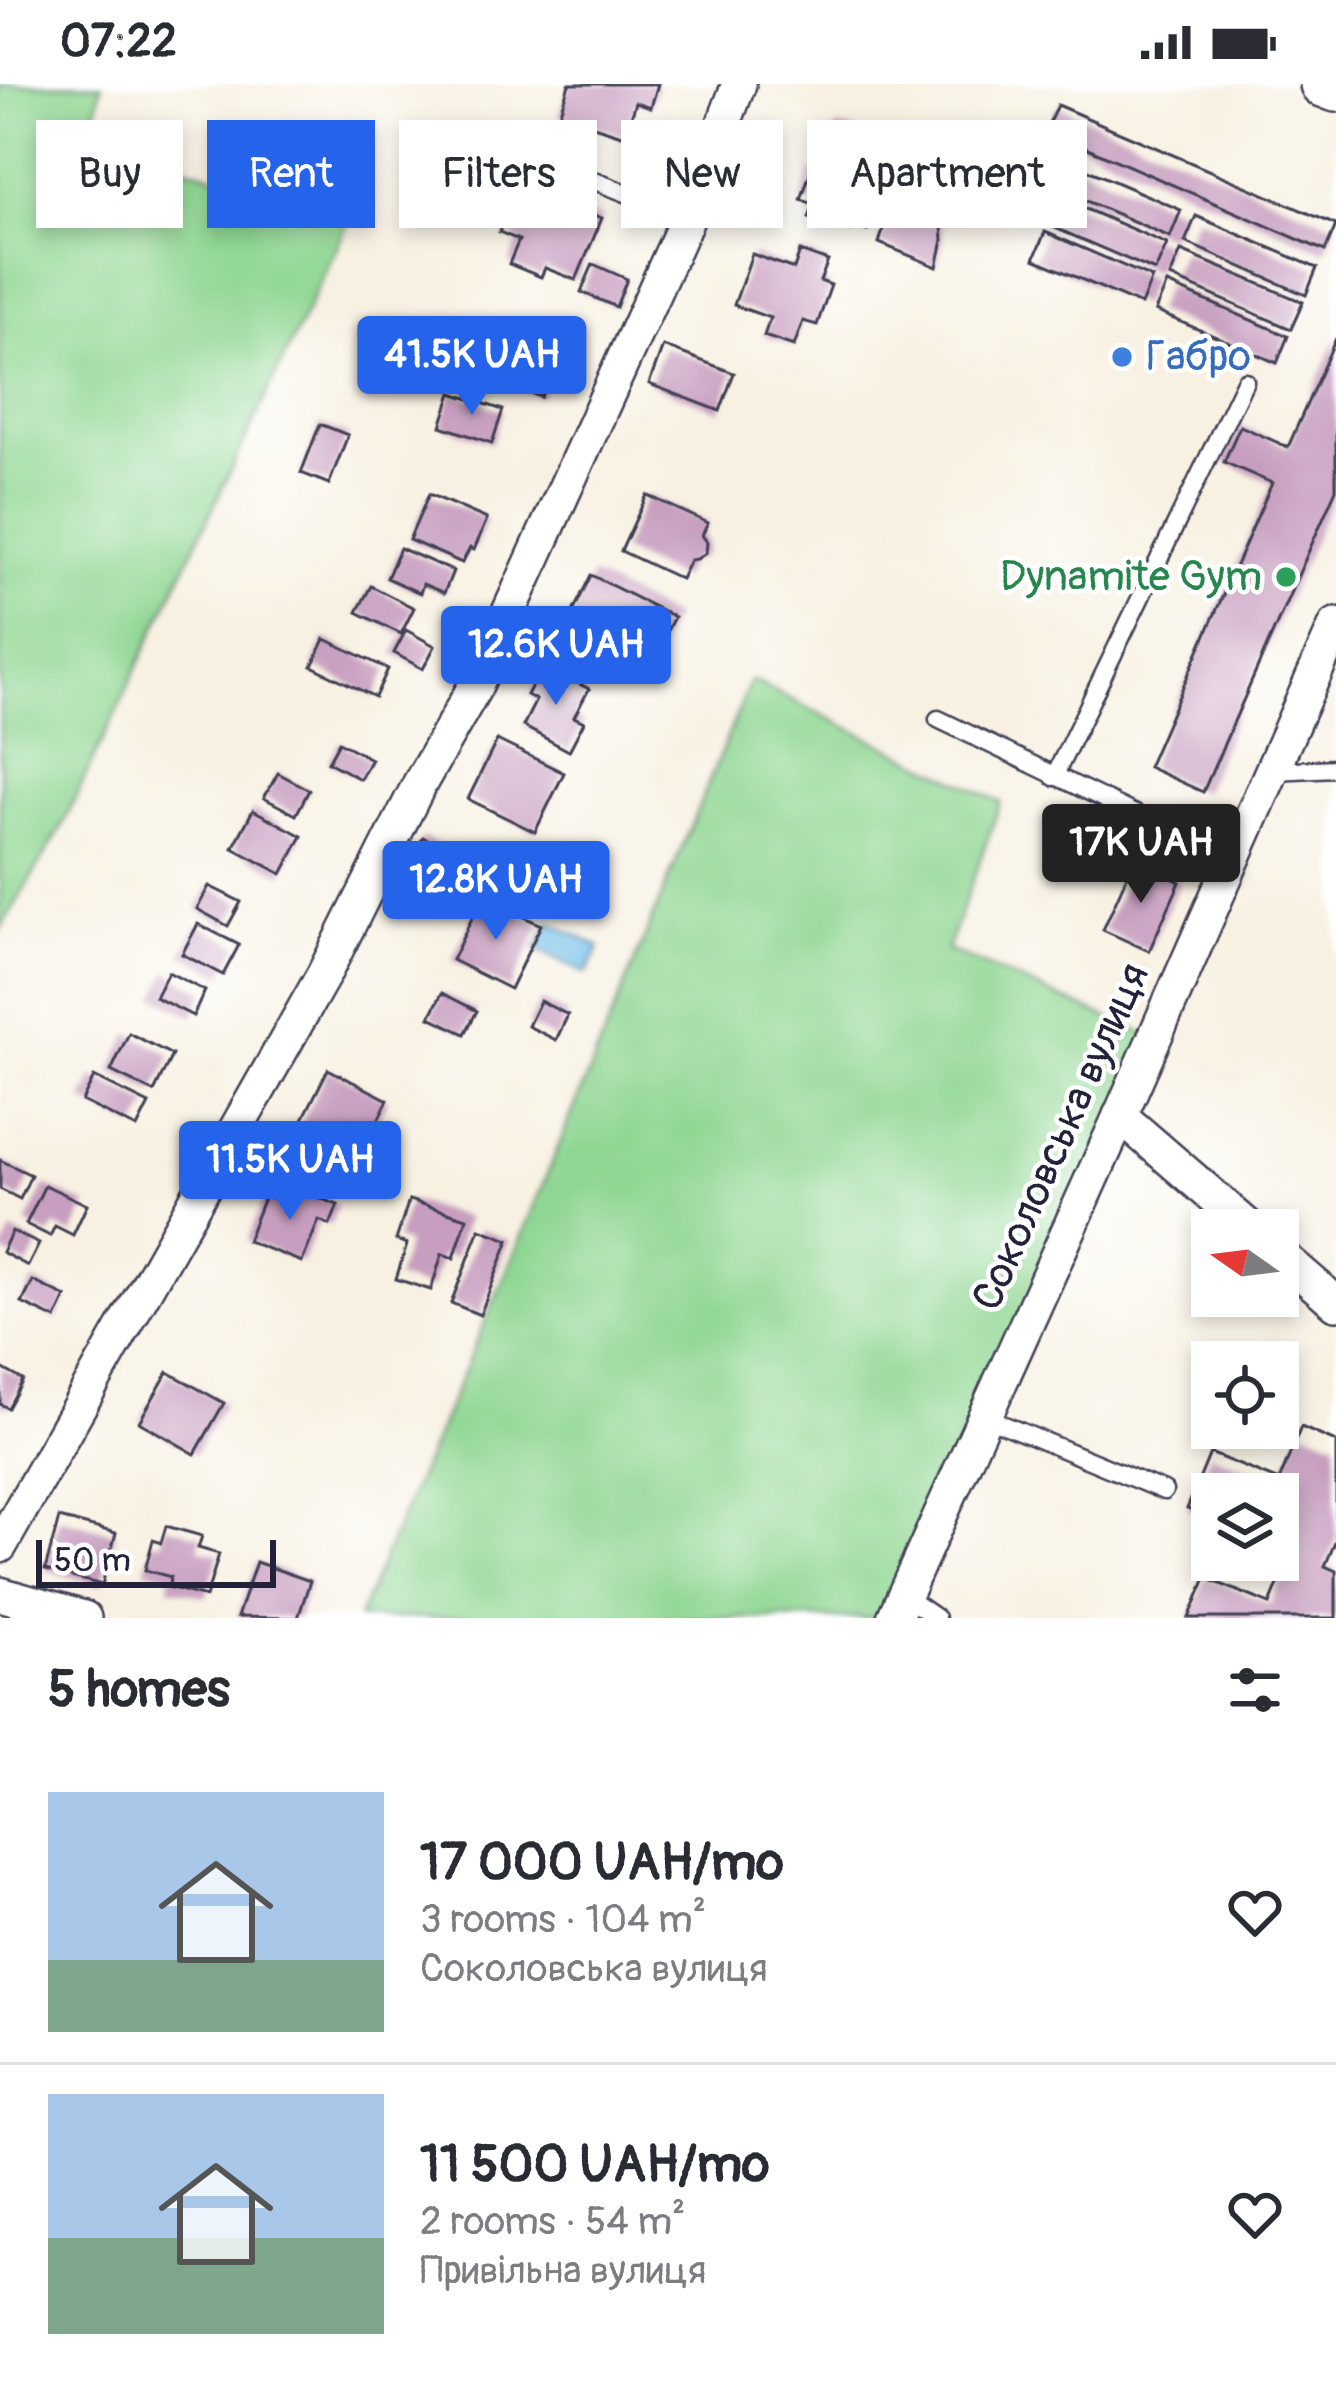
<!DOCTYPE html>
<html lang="en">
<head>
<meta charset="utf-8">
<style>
  body { margin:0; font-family:Pangolin,sans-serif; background:#f7f7f7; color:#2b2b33; height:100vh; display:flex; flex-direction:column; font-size:45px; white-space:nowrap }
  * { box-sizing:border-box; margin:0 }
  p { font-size:39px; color:#7c7c81 }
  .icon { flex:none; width:66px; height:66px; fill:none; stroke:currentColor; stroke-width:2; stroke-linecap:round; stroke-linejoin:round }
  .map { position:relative; height:1534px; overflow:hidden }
  .drawer { display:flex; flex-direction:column; background:#fff; flex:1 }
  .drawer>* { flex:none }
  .banner { position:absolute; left:36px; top:36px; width:1266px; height:108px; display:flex; gap:24px }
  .needle { width:78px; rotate:284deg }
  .fabs { position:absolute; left:1191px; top:1125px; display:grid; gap:24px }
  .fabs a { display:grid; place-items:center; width:108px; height:108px; border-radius:0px; background:#fff; box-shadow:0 6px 18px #0003; font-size:60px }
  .scale { position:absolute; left:36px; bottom:30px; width:240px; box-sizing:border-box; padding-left:12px; border:6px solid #22223b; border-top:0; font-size:33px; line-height:42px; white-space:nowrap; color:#22223b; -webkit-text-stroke:9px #fff; paint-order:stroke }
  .price { position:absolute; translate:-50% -102px; padding:0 27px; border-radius:12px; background:#2563eb; color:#fff; font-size:39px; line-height:78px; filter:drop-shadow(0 3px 6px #0008) }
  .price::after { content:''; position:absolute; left:50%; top:72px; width:36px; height:27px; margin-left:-18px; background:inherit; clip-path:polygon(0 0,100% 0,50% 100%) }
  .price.selected { background:#222; color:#fff }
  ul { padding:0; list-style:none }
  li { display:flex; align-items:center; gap:36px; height:300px; padding:0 48px }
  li+li { border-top:3px solid #e1e1e2 }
  li span { display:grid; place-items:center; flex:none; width:336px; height:240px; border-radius:0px; color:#555 }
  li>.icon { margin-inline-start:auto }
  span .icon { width:144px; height:144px; fill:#fffc; stroke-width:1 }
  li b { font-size:51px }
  h2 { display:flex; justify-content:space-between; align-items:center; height:144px; padding:0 48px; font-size:51px }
  .tag { padding:0 42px; border-radius:0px; background:#fff; box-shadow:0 6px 18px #0003; font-size:42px; line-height:108px }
  .tag.selected { background:#2563eb; color:#fff }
  .status { display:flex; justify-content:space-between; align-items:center; height:84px; padding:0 60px; background:#fff; direction:ltr }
  .status svg { height:33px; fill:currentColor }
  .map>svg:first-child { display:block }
</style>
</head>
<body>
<div class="status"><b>07:22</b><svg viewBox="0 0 49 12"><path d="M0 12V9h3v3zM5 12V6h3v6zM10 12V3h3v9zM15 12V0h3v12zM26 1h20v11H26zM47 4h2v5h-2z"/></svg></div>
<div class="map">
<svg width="1336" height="1534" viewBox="0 0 1336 1534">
  <rect width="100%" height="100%" fill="#fff"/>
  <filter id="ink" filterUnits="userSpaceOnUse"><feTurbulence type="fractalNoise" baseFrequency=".00833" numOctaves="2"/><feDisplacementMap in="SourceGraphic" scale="24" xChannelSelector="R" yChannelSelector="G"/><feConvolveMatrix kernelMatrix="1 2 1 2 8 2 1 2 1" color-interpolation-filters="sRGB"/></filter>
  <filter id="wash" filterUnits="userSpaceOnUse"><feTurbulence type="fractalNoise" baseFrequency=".004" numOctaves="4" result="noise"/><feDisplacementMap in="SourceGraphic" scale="48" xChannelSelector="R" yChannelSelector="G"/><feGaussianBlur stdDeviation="2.7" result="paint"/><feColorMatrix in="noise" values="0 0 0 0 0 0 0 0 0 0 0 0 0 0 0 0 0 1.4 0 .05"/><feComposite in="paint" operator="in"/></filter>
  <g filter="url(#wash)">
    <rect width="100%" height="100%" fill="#f8f1e2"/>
    <g fill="#8ed691" stroke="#587c66" stroke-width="3">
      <polygon points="0,0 102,0 91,54 351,133 60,746 0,846"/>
      <polygon points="751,596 1001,718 947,866 1155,954 904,1512 936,1534 358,1534 517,1163"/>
    </g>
    <polygon fill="#6dbee8" stroke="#487092" stroke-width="3" points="550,838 600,863 586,890 536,865"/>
    <g id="blocks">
      <g fill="#c79ebf">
        <polygon points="569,0 658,0 651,23 636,18 625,52 559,31"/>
        <polygon points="1057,21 1336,141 1325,167 1046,46"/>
        <polygon points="836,42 880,52 877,64 906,70 897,101 885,98 880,119 887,121 884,128 868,125 864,136 869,137 867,147 852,143 851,147 809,134 814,120 801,116 811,86 822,88"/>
        <polygon points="1074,80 1181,126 1170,153 1063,107"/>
        <polygon points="545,97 573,108 568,120 602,134 576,196 545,184 541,193 509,180 519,156 499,148 515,110 536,119"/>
        <polygon points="1060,114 1167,160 1155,187 1048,141"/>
        <polygon points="905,130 942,141 943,156 937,183 879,159 887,134"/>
        <polygon points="1196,132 1317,184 1306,211 1185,158"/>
        <polygon points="1045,148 1152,194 1141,221 1034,175"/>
        <polygon points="800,167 828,177 820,197 831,201 817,241 803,237 794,262 764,252 770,234 734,221 752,170 794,185"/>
        <polygon points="1181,167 1303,218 1291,245 1170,193"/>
        <polygon points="593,180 627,195 616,223 581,208"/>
        <polygon points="1167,200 1288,252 1277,279 1155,227"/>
        <polygon points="502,242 559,263 541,313 483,292"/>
        <polygon points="400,250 444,267 433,297 388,280"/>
        <polygon points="1336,254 1336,405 1203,708 1148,683 1272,399 1224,378 1240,342 1288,363"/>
        <polygon points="663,262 734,289 720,327 649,300"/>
        <polygon points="452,309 503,326 492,359 441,342"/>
        <polygon points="320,340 348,351 329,400 301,389"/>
        <polygon points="429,410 487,435 474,466 470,464 462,479 409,456"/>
        <polygon points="647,411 708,439 702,451 707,458 706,469 697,475 690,476 681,495 621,467"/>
        <polygon points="400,464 453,487 444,509 423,500 420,509 387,494"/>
        <polygon points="591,491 674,533 658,564 621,545 614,559 569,536"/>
        <polygon points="371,502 414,524 401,550 357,528"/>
        <polygon points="406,546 435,562 423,585 394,569"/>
        <polygon points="325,555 388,585 375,613 312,582"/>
        <polygon points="543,581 589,605 574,633 584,638 569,667 523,642 536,616 527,611"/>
        <polygon points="497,656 564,689 535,748 468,715"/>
        <polygon points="339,658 371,675 360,695 328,678"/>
        <polygon points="278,689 309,706 296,731 264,714"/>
        <polygon points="253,726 302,752 282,790 233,764"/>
        <polygon points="423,753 481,782 467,811 409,782"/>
        <polygon points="1134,776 1180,798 1149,867 1103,846"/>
        <polygon points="209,802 241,818 228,842 197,825"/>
        <polygon points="482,813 541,841 510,905 452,876"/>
        <polygon points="198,840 239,861 223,891 182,870"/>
        <polygon points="168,888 205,907 193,932 155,913"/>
        <polygon points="442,909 477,927 465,950 430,933"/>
        <polygon points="540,917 568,931 556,956 528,942"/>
        <polygon points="129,949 172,971 154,1008 111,987"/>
        <polygon points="328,985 388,1016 361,1070 301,1039"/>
        <polygon points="94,993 149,1020 137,1044 82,1017"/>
        <polygon points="0,1076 31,1091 20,1115 0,1105"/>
        <polygon points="45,1101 87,1121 73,1151 55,1142 50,1152 26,1140"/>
        <polygon points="288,1102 338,1121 330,1141 319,1136 302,1178 247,1157 265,1111 282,1118"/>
        <polygon points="409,1116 467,1134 454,1174 442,1170 431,1206 396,1195 407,1160 396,1156"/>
        <polygon points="480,1145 509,1156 480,1231 451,1219"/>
        <polygon points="12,1147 39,1160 28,1182 2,1168"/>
        <polygon points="33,1197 66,1213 56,1235 22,1219"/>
        <polygon points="0,1283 23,1296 8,1324 0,1320"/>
        <polygon points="168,1288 224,1319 195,1370 139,1338"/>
        <polygon points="1301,1343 1336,1358 1336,1456 1325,1482 1336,1487 1336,1534 1189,1534 1206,1494 1270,1520 1291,1469 1278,1463 1278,1410 1212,1410 1212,1435 1187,1425 1210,1369 1279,1397"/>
        <polygon points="59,1434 116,1449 102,1501 45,1486"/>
        <polygon points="166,1442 202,1452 198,1464 219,1470 206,1513 168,1503 171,1493 145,1486 153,1456 161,1459"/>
        <polygon points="256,1478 310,1497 298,1534 237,1533"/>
      </g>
    </g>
  </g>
  <g filter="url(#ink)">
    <use href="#blocks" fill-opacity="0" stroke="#424154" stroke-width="3"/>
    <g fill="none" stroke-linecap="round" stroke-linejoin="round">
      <g stroke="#424154" stroke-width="21">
        <g id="lane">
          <polyline points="473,50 688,133"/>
          <polyline points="938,635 1232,777"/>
          <polyline points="1272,687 1336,684"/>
          <polyline points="1054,693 1245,297"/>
          <polyline points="985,1333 1164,1407"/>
          <polyline points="904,1512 936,1534"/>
        </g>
      </g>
      <g stroke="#424154" stroke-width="38">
        <g id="street">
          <polyline points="1120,1032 1252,1146"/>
          <polyline points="1278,1169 1336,1219"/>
          <polyline points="0,1462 324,890 420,699 476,601 688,133 739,0"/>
          <polyline points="0,1510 84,1534"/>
          <polyline points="894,1534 1120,1032 1336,541"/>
        </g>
      </g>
      <g stroke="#424154" stroke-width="50">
        <polyline id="secondary" points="1323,0 1336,5"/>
      </g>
      <use href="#lane" stroke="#fff" stroke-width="16"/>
      <use href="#street" stroke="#fff" stroke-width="33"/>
      <use href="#secondary" stroke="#fff" stroke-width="45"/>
    </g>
  </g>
  <circle fill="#3f7fe0" stroke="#fff" stroke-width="4.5" cx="1122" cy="273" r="12"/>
  <circle fill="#2e9e5b" stroke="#fff" stroke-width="4.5" cx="1286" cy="493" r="12"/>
  <g text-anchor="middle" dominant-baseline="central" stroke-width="9" stroke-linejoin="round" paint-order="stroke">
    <g font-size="42" fill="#366cbe" stroke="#fff" text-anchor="start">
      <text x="1146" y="273">Габро</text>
    </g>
    <g font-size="42" fill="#27864d" stroke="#fff" text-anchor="end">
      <text x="1262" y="493">Dynamite Gym</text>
    </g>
    <g font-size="42" fill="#22223b" stroke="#fff">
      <text transform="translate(1061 1053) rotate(-66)">Соколовська вулиця</text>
    </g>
  </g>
</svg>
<div class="fabs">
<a><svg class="needle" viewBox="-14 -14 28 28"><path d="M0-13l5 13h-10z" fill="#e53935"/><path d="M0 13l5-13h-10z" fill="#7c7c81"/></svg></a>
<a><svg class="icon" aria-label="locate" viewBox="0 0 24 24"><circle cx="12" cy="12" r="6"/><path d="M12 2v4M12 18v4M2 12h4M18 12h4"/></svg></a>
<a><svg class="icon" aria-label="layers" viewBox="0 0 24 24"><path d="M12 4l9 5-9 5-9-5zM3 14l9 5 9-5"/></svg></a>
</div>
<div class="scale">50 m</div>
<b class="price" style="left:472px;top:334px">41.5K UAH</b>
<b class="price" style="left:556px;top:624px">12.6K UAH</b>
<b class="price selected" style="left:1141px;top:822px">17K UAH</b>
<b class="price" style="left:496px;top:859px">12.8K UAH</b>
<b class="price" style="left:290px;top:1139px">11.5K UAH</b>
<div class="banner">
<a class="tag">Buy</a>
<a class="tag selected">Rent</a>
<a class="tag">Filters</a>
<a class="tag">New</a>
<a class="tag">Apartment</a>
</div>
</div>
<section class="drawer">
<h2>5 homes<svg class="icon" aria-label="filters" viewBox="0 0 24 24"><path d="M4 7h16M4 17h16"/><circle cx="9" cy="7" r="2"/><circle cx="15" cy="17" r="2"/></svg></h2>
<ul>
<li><span style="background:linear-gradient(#a9c7e8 70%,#7fa58c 0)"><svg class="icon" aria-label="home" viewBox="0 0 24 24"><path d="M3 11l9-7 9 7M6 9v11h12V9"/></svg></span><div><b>17 000 UAH/mo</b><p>3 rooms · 104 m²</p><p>Соколовська вулиця</p></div><svg class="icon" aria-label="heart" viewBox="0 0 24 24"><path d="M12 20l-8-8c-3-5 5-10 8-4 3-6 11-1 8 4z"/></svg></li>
<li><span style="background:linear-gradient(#a9c7e8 60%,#7fa58c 0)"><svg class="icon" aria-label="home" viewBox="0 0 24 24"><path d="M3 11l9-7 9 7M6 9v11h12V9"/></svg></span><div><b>11 500 UAH/mo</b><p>2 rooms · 54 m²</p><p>Привільна вулиця</p></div><svg class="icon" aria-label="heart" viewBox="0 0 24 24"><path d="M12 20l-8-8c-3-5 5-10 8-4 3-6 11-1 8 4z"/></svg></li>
</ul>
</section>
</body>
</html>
